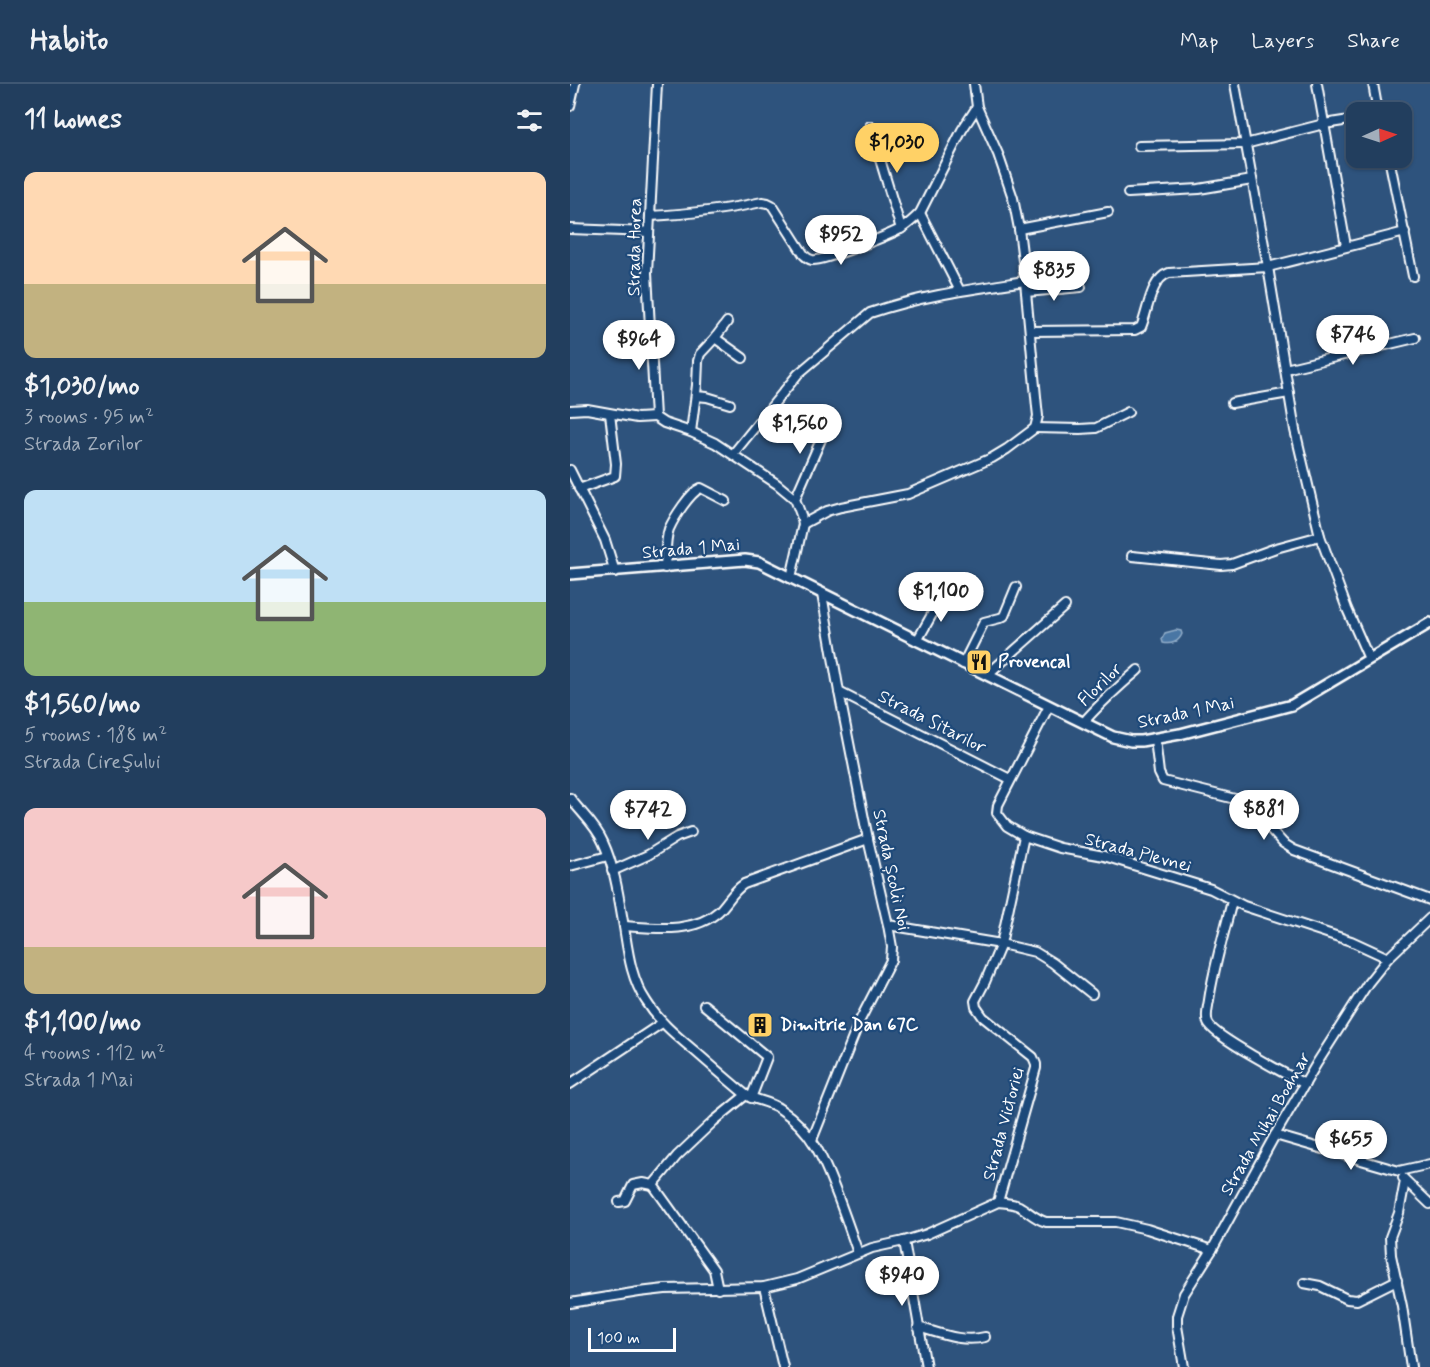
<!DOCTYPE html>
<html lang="en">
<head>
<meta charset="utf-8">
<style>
  body { margin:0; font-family:Mynerve,sans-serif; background:#2a4564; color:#f1f3f6; height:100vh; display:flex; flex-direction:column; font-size:22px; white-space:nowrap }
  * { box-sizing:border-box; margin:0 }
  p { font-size:20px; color:#a2aebc }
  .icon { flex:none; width:33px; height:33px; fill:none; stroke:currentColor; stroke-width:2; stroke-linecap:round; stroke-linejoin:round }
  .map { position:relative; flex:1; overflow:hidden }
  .side { display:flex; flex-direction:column; background:#223e5e; width:570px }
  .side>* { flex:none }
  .needle { width:39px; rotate:87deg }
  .buttons { position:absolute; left:776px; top:18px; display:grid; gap:12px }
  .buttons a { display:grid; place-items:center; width:66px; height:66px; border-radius:12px; background:#223e5e; box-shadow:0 2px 4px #0004,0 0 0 2px #3f5773; font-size:30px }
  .scale { position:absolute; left:18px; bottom:15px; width:88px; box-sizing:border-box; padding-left:6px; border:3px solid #fff; border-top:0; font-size:16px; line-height:21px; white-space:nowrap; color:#fff; -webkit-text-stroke:4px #1f4a7a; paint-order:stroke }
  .price { position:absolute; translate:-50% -51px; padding:0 14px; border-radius:21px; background:#fff; color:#222; font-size:20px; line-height:39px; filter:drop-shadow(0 2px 3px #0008) }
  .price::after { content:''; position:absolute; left:50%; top:36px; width:18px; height:14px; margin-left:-9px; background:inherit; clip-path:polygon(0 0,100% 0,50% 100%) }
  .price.selected { background:#ffd166; color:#111 }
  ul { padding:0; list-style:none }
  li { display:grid; align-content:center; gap:12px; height:318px; padding:0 24px }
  li span { display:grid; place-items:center; height:186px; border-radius:12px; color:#555 }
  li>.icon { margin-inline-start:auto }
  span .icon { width:108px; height:108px; fill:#fffc; stroke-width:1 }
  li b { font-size:26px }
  h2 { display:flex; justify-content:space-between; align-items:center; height:72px; padding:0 24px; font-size:26px }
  header { display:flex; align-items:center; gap:36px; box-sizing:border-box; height:84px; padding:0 30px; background:#223e5e; border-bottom:2px solid #3f5773 }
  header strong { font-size:28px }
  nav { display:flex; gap:33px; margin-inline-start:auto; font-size:21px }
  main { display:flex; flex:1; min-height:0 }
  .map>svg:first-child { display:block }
</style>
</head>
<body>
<header>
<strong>Habito</strong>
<nav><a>Map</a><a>Layers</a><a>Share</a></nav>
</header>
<main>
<section class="side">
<h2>11 homes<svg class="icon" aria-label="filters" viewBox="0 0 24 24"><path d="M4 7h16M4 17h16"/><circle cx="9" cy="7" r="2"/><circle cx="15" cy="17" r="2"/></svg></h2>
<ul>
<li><span style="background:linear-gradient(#ffd9b3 60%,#c2b280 0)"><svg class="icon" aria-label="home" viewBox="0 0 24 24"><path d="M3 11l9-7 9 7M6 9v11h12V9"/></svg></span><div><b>$1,030/mo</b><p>3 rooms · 95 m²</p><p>Strada Zorilor</p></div></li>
<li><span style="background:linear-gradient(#bfe0f5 60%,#8fb573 0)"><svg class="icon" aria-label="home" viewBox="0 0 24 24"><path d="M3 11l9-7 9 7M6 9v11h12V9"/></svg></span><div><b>$1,560/mo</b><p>5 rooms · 188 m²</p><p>Strada Cireşului</p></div></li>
<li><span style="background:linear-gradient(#f6c9c9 75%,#c2b280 0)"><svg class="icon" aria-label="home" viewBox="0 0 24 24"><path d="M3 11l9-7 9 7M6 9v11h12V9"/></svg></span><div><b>$1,100/mo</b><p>4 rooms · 112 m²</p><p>Strada 1 Mai</p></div></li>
</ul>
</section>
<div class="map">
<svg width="860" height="1283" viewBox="0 0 860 1283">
  <rect width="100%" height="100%" fill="#2e537d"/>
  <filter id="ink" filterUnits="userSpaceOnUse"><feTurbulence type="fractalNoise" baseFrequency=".0167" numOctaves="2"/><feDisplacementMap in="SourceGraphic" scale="12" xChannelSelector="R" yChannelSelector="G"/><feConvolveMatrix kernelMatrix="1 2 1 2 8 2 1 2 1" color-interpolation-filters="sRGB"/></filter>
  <g filter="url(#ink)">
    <path fill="#4976a4" stroke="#92adc8" stroke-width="1.5" d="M 606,546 L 611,547 L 612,550 C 609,558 601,561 593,559 L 592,555 L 595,549 Z"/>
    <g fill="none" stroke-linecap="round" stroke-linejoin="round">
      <g stroke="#fff" stroke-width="12">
        <g id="minor">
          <polyline points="87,0 77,189 85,333 94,339 121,348 145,359 207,400 225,415 231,431 233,440 221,494"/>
          <polyline points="665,0 698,183 725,346 750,452 777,525 799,575"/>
          <polyline points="747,0 776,162"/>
          <polyline points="803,0 808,28"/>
          <polyline points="0,22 5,0"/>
          <polyline points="300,42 331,145"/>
          <polyline points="569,62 675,60 754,40 786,35"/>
          <polyline points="819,74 843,192"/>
          <polyline points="558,109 629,105 682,96"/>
          <polyline points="350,129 390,207"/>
          <path d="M 80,132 C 117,130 155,126 192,118 L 198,119 L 202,121 L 234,171 C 237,174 238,175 242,176 C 252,178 320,151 332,144 C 339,140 344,135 350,129 L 392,46 L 407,23"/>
          <polyline points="0,145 79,148"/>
          <polyline points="449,145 538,128"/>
          <polyline points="456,208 511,203"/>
          <path d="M 460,247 L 565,246 L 571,243 C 578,228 580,195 599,189 L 698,183 L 835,148"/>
          <polyline points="145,254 173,274"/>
          <polyline points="715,285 845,254"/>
          <polyline points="126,312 137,313 160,320"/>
          <polyline points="662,319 719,309"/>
          <polyline points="0,326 17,325 67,334 85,333"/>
          <polyline points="465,344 510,345 526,344 558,328"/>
          <polyline points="121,348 127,301 128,277 130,270 145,254 157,238"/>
          <path d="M 163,370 L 228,290 L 300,229 C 349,212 403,205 455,197"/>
          <polyline points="0,386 35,456 45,488"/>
          <polyline points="9,405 45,392 46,380 40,330"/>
          <polyline points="225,415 259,337"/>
          <polyline points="233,440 257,427 271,423 338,410 422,374 437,365 465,344 468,332 467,323 453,177 449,145 443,114 428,70 407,23 404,0"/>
          <polyline points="562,472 651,481 662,480 706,464 750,452"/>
          <path d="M 95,484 C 96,472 95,456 99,445 C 104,434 120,408 131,404 L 156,417"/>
          <polyline points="347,557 374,509"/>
          <polyline points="393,580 414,538 430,534 434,532 446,503"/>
          <polyline points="417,591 495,522"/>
          <polyline points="269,608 440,695"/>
          <polyline points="479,622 428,721 427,729 437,742 454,752 490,764 534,772 641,805 674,822 781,857 818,874"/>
          <path d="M 514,638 C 530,619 549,603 568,586"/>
          <polyline points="585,655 589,689 593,697 665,715 678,720 713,759 724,766 860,816"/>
          <path d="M 0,714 C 11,729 25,740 33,758 C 45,784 49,814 54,843 C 58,868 61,895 76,917 C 89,938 108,953 127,969 C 143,983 159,997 176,1011 C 187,1017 199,1017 210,1025 C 242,1046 253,1074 266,1108 C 274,1128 281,1149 288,1169"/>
          <polyline points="0,782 38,772"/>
          <polyline points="42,787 78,771 107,753 121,748"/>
          <path d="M 662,817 C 654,850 644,882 639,916 C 638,923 635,932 638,939 C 643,952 719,992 735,1000"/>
          <polyline points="318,841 431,860 465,868 483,879 522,910"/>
          <path d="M 54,842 C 84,844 124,850 149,827 C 158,818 163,807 174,800 L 298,755"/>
          <polyline points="134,921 197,973 181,1014"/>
          <polyline points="0,1000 92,939"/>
          <polyline points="705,1051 829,1087 860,1080"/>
          <polyline points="242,1056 290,936 321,876 322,863 318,841 298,755 269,608 252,510"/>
          <polyline points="833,1094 860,1120"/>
          <polyline points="835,1097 829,1129 820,1153 821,1171 832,1222 841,1283"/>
          <polyline points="49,1118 55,1117 63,1101 73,1099 83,1101"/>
          <polyline points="428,1118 466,984 466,980 463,973 413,933 406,923 405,917 415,898 431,860 454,752"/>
          <polyline points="334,1157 356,1283"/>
          <polyline points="734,1199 750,1202 777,1215 787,1216 827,1196"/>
          <polyline points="194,1203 213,1283"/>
          <polyline points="148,1205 144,1186 83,1101 107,1072 144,1037 176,1011"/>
          <path d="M 0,1219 L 69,1208 L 95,1205 L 194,1203 L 227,1195 L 302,1164 L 334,1157 L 357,1150 L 428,1118 C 435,1119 442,1119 449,1122 C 458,1127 465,1135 476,1138 L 546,1138 L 577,1145 L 642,1166"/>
          <path d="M 348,1243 C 370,1249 391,1259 415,1253"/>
          <polyline points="614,1283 607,1242 607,1232 614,1210 642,1166 705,1051 747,979 798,899 818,874 860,834"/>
        </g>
      </g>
      <g stroke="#fff" stroke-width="14">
        <polyline id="major" points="0,490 175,476 189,478 502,633 543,653 561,657 571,657 610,650 722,621 860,539"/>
      </g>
      <use href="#minor" stroke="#1f4a7a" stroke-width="8"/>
      <use href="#major" stroke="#1f4a7a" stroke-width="9"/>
    </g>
  </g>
  <defs>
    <g id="restaurant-square" transform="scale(1.35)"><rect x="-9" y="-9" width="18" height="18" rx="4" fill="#ffd166" stroke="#1f4a7a"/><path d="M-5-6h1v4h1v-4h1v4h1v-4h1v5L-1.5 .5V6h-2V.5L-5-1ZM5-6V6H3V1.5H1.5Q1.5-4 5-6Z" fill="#111"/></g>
    <g id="building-square" transform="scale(1.35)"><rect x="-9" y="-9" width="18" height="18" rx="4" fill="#ffd166" stroke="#1f4a7a"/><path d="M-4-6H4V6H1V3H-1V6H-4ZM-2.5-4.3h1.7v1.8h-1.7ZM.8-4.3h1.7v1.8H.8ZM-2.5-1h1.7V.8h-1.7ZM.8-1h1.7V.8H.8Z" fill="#111"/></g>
  </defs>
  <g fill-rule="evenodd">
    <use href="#restaurant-square" x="409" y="578"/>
    <use href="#building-square" x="190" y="941"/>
  </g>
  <g text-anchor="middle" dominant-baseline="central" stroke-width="4.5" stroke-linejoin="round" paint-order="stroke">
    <g font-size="18" fill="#fff" stroke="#1f4a7a">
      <text transform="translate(65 163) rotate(-89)">Strada Horea</text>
      <text transform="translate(121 465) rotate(-5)">Strada 1 Mai</text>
      <text transform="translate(530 601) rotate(-44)">Florilor</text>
      <text transform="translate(616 629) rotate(-12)">Strada 1 Mai</text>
      <text transform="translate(362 638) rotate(27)">Strada Sitarilor</text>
      <text transform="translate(568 769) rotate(15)">Strada Plevnei</text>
      <text transform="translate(321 786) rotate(78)">Strada Școlii Noi</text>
      <text transform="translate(434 1040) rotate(-75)">Strada Victoriei</text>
      <text transform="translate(696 1040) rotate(-60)">Strada Mihai Bodnar</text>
    </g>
    <g font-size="18" font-weight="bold" fill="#fff" stroke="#1f4a7a" text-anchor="start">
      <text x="428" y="578">Provencal</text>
      <text x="210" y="941">Dimitrie Dan 67C</text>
    </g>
  </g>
</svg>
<div class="buttons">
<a><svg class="needle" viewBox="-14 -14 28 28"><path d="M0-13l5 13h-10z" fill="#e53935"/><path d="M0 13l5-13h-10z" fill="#a2aebc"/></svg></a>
</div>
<div class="scale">100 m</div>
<b class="price selected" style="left:327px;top:90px">$1,030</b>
<b class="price" style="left:271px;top:182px">$952</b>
<b class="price" style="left:484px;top:218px">$835</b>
<b class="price" style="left:783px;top:282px">$746</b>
<b class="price" style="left:69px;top:287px">$964</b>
<b class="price" style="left:230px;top:371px">$1,560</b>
<b class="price" style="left:371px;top:539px">$1,100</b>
<b class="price" style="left:78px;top:757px">$742</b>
<b class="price" style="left:694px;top:757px">$881</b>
<b class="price" style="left:781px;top:1087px">$655</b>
<b class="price" style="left:332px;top:1223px">$940</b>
</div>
</main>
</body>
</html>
